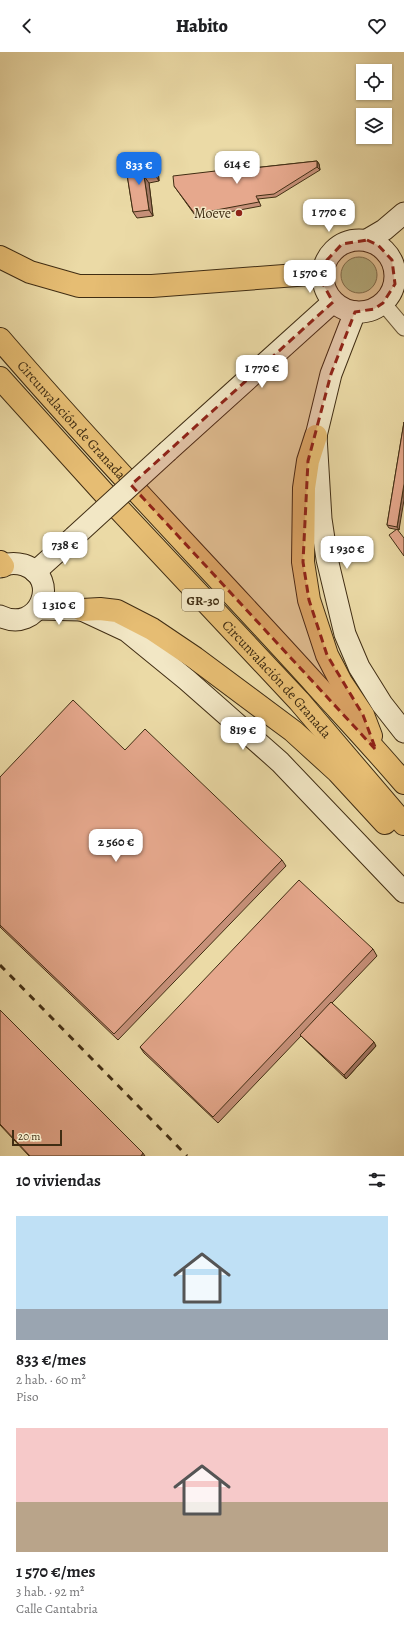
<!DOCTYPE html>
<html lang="es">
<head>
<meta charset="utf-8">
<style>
  body { margin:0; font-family:Alegreya,serif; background:#f2f2f2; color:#202124; height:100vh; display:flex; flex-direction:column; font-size:15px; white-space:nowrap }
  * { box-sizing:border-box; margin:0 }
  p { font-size:13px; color:#757577 }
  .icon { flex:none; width:22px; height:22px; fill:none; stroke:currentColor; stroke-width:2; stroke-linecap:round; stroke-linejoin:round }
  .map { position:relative; height:1104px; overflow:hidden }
  .sheet { display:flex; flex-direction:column; background:#fff; flex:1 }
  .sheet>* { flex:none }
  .tools { position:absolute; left:356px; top:12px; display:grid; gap:8px }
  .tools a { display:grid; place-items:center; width:36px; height:36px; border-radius:0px; background:#fff; box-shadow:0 1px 3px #0004; font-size:20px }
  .scale { position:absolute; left:12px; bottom:10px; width:50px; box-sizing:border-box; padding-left:4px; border:2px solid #402d13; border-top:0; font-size:11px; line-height:14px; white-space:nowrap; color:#402d13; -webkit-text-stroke:3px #f2e7c5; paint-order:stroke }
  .price { position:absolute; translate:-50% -34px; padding:0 9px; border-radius:8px; background:#fff; color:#222; font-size:13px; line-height:26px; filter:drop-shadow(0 1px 2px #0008) }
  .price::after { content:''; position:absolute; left:50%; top:24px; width:12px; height:9px; margin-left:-6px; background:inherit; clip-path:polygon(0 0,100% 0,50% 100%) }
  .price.selected { background:#1a73e8; color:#fff }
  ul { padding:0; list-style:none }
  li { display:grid; align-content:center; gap:8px; height:212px; padding:0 16px }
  li span { display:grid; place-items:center; height:124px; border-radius:0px; color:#555 }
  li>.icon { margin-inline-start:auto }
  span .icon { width:72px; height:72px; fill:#fffc; stroke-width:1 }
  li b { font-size:17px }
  h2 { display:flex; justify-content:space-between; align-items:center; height:48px; padding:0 16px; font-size:17px }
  header { display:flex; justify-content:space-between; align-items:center; height:52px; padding:0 16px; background:#fff; font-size:18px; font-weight:800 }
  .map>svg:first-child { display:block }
</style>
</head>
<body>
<header><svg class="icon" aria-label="back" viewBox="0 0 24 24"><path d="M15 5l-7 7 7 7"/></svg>Habito<svg class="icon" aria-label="heart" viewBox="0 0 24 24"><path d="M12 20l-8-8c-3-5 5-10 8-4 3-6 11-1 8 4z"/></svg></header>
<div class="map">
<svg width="404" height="1104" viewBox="0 0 404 1104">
  <rect width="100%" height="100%" fill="#ebdaa6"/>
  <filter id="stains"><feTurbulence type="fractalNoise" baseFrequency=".005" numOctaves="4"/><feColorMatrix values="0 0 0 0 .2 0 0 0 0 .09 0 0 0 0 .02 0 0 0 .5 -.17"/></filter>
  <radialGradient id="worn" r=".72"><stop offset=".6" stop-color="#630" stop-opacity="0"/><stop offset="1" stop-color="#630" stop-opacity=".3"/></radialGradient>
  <circle fill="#b5c088" stroke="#7a764e" cx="359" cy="223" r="18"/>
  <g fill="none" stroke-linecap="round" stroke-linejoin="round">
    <g stroke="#6b5838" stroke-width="17">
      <polyline id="street" points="383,251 404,276"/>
    </g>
    <g stroke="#402d13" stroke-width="23">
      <g id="secondary">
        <circle cx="359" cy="224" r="36"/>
        <polyline points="367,188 384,178 404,161"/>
        <polyline points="355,260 331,322 316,384 321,467 327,507 345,582 359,615 382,652 404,680"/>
        <polyline points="168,399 333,250"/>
        <path d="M 0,515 C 7,511 16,511 24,513 C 62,526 39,583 0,564"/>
        <polyline points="35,520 74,485"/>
        <polyline points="38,557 82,558 127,579 187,628 280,710 404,840"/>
      </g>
    </g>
    <g stroke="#402d13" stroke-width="24">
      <g id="highway">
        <polyline points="0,205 30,220 79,234 152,234 323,221"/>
        <path id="s1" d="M 0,287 C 102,406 212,518 317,634 C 346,666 376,698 404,731"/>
        <path id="s2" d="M 0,326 L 102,439 L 299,649 L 404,772"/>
        <polyline points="316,384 308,409 304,436 303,510 309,548 327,603 341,630 363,663 371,684"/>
        <polyline points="0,510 3,514"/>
        <polyline points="82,558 100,557 117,559 152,577 195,606 293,679 338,720 385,771"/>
      </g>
    </g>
    <use href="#street" stroke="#f2e7c5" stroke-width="15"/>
    <use href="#secondary" stroke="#f2e7c5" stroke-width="21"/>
    <use href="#highway" stroke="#e6bd73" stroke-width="22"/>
    <polyline stroke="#402d13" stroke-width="3" stroke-dasharray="7 7" stroke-linecap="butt" points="0,913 187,1104"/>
    <g stroke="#402d13" stroke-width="23" stroke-linecap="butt">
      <polyline id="secondary-bridge" points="74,485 168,399"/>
    </g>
    <use href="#secondary-bridge" stroke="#f2e7c5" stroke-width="21"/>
  </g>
  <g fill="#c69079" stroke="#402d13">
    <polygon points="317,109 319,112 320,118 276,145 258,147 261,154 197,166 174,134 244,117"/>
    <polygon points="126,116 158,118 159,129 149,131 153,164 137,166 133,160"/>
    <polygon points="404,370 399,478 389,476 387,473"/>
    <polygon points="0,725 282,808 286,814 118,988 0,875"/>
    <polygon points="373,897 377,904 332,951 376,994 346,1027 303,986 301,984 218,1071 144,1001 140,995"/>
    <polygon points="0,958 145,1104 29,1104 0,1073"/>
  </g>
  <g fill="#a17663" stroke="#402d13">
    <polygon points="317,109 319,112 320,118 317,115"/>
    <polygon points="153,112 158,118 159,129 155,123"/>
    <polygon points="144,124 149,131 153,164 149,158"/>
    <polygon points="404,432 404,448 399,478 397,475"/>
    <polygon points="374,990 376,994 346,1027 344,1023"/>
    <polygon points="143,1101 145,1104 141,1104"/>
  </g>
  <g fill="#e6a88d" stroke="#402d13">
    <polygon points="317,109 317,115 274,142 256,144 259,150 195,162 174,134 173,124 224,118 244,117"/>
    <polygon points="153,112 155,123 144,124 149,158 133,160 126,116"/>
    <polygon points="404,370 404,432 397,475 387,473"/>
    <polygon points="397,477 404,486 404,504 389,483"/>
    <polygon points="73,648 125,698 145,677 282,808 114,982 0,873 0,725"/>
    <polygon points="299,828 373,897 213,1065 140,995"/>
    <polygon points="331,950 374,990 344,1023 300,983"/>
    <polygon points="0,958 143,1101 141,1104 30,1104 0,1072"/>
  </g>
  <path fill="#8f2418" fill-opacity="0.2" stroke="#8f2418" stroke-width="3" stroke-dasharray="8 5" stroke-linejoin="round" d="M 367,188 L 378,193 L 392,208 L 395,232 L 383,251 L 374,257 L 355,260 L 331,322 L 308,409 L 303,510 L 309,548 L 327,603 L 363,663 L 376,698 L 131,433 L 333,250 L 323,232 L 327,208 L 342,192 Z"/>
  <circle fill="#8f2418" stroke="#f2e7c5" stroke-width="1.5" cx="239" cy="161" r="4"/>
  <g text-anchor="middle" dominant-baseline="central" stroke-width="3" stroke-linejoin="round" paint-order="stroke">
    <rect fill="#f2e7c5" stroke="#756548" stroke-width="1" x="182" y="537" width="42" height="22" rx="3"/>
    <g font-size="13" font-weight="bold" fill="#402d13">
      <text x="203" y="548">GR-30</text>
    </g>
    <g font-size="14" fill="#402d13" stroke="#f2e7c5" text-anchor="end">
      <text x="231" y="161">Moeve</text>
    </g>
    <g font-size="14" fill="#402d13" stroke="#f2e7c5">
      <text stroke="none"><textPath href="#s1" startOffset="108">Circunvalación de Granada</textPath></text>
      <text stroke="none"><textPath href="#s2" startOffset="409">Circunvalación de Granada</textPath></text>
    </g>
  </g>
  <rect width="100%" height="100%" filter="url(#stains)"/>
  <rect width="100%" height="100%" fill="url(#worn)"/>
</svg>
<div class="tools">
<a><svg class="icon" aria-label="locate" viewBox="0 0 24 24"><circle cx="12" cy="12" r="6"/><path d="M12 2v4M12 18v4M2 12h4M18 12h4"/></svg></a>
<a><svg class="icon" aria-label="layers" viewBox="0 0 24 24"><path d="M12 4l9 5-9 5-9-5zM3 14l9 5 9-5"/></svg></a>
</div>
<div class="scale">20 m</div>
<b class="price" style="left:237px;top:133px">614 €</b>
<b class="price selected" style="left:139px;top:134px">833 €</b>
<b class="price" style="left:329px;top:181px">1 770 €</b>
<b class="price" style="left:310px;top:242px">1 570 €</b>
<b class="price" style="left:262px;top:337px">1 770 €</b>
<b class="price" style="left:65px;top:514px">738 €</b>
<b class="price" style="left:347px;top:518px">1 930 €</b>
<b class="price" style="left:59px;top:574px">1 310 €</b>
<b class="price" style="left:243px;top:699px">819 €</b>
<b class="price" style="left:116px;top:811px">2 560 €</b>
</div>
<section class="sheet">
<h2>10 viviendas<svg class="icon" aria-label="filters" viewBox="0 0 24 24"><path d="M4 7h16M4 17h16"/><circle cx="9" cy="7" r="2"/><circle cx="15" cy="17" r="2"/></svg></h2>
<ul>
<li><span style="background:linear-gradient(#bfe0f5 75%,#9aa5b1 0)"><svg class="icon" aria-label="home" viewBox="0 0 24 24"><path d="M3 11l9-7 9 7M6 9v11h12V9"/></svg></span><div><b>833 €/mes</b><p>2 hab. · 60 m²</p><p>Piso</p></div></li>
<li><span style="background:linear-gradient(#f6c9c9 60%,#b9a48a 0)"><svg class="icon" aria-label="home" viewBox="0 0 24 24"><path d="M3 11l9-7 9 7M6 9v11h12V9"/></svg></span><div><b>1 570 €/mes</b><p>3 hab. · 92 m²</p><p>Calle Cantabria</p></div></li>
</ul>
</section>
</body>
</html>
